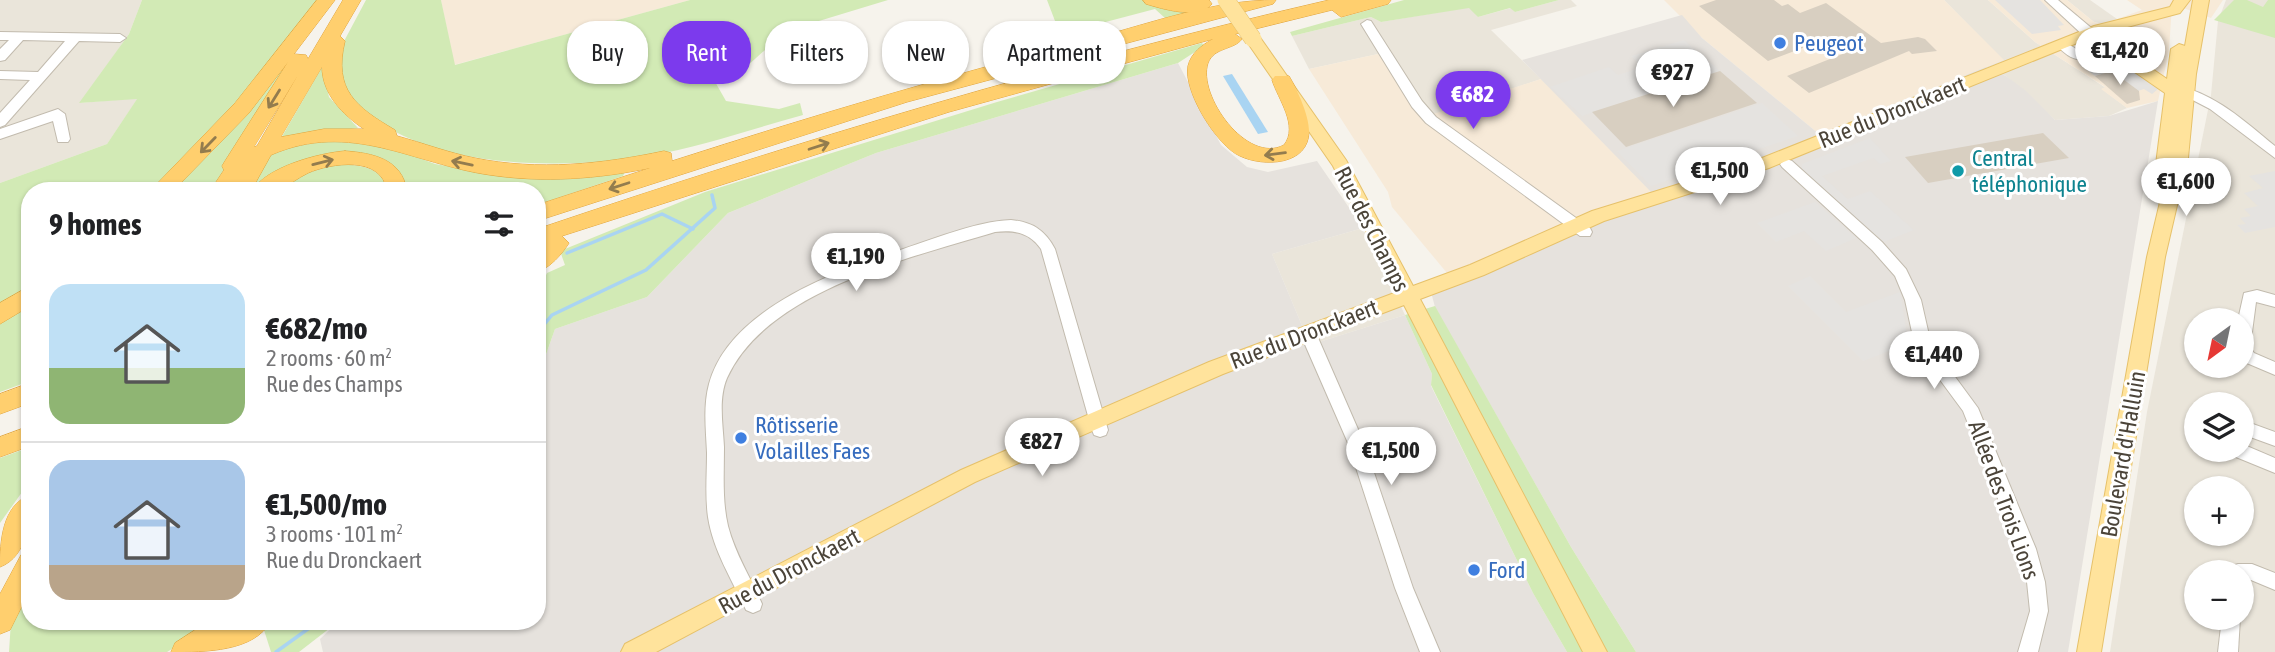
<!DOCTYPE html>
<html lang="en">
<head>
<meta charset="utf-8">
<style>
  body { margin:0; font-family:"Asap Condensed",sans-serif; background:#f2f2f2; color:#202124; height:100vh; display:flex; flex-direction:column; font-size:26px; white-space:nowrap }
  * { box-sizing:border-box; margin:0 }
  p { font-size:23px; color:#757577 }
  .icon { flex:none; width:38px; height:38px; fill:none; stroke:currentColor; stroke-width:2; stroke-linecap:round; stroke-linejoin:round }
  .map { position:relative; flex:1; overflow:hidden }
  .sheet { position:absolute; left:21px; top:182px; width:525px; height:448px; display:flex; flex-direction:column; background:#fff; border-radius:28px; box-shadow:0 2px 5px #0004 }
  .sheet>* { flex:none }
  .banner { position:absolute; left:567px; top:21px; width:665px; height:63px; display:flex; gap:14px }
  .needle { width:46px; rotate:213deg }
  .buttons { position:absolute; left:2184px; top:308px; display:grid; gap:14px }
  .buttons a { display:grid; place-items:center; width:70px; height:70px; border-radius:50%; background:#fff; box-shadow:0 2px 5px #0004; font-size:35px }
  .price { position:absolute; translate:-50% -60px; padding:0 16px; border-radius:24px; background:#fff; color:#222; font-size:23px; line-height:46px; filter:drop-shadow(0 2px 4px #0008) }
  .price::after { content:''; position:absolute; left:50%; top:42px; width:21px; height:16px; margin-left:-10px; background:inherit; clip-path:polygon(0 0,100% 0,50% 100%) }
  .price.selected { background:#7c3aed; color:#fff }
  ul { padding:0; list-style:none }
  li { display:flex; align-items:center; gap:21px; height:175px; padding:0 28px }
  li+li { border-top:2px solid #e0e0e0 }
  li span { display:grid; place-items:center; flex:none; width:196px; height:140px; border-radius:21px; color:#555 }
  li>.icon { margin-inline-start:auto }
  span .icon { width:84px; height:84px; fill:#fffc; stroke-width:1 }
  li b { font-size:30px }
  h2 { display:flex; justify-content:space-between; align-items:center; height:84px; padding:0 28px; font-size:30px }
  .tag { padding:0 24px; border-radius:28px; background:#fff; box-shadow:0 2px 5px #0004; font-size:24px; line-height:63px }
  .tag.selected { background:#7c3aed; color:#fff }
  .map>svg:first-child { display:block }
</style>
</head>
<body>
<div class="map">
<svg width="2275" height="652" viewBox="0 0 2275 652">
  <rect width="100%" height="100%" fill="#f6f3ec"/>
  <g fill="#eae5da" fill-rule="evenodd">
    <polygon points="0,0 142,0 129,34 80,103 138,98 107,144 0,183"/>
    <polygon points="1559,0 1571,0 1577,6 1491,30 1541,79 1424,118 1378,54 1309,69 1292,36 1371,17 1381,22 1470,7 1478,17 1511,8 1515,12"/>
    <polygon points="1944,0 1988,0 2035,42 2106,88 2102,89 2127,108 2109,116 2055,120 2006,76 1986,67 2003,60"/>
    <polygon points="2067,0 2090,0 2117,19 2103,24 2094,22"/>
    <path d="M 2226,0 L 2275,0 L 2275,652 L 2110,652 L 2147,412 L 2211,95 L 2218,21 ZM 2196,320 L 2242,320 L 2242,366 L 2196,366 ZM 2196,404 L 2242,404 L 2242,450 L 2196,450 ZM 2196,488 L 2242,488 L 2242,534 L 2196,534 ZM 2196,572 L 2242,572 L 2242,618 L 2196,618 Z"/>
    <polygon points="1363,228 1405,315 1319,342 1303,328 1272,254"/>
  </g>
  <g fill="#f7ead8">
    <polygon points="441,0 690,0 454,65"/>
    <polygon points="1664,0 1944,0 2004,60 1819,134 1702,38"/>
    <polygon points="1988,0 2067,0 2094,22 2103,24 2142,10 2127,0 2223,0 2211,18 2172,4 2169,51 2158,101 2127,108 2101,89 2105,87 2035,42"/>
    <polygon points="1378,54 1424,117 1541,79 1654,194 1447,273 1392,207 1388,192 1309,69"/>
  </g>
  <g fill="#e6e2dd">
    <polygon points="1682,15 1702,38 1819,134 1986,67 2006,76 2026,91 2055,120 2109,116 2158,101 2068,652 1636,652 1571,547 1435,307 1428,281 1653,194 1522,60"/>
    <polygon points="1178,63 1221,145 1247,167 1268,172 1317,161 1363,228 1272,254 1303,328 1319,342 1405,315 1432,374 1431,386 1533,593 1567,652 323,652 320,639 339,621 537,621 537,380 555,329 647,297 728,213 876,153"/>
  </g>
  <g fill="#d2eab5">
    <polygon points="142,0 318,0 242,99 151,191 30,191 30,288 0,308 0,183 107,144 137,99 79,103 129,34"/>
    <path d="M 366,0 L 441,0 L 455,65 L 690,0 L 888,0 L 786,31 L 745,68 L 714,80 L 726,101 L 779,109 L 800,103 L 803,115 C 752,129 700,147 648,156 C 556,171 389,172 338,77 L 342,45 Z"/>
    <polygon points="1047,0 1145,0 1199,10 1165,18 1155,9 1060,34"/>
    <polygon points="1404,0 1559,0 1515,12 1510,8 1478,17 1469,8 1381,22 1371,17 1292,36 1290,32"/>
    <polygon points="2234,0 2247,0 2263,7 2268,0 2275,0 2275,38 2214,20"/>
    <polygon points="1202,43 1204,46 1178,63 876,153 728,213 647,297 555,329 537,380 537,294 547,273 565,265 560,251 705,192 997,102"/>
    <polygon points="286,63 289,63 211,191 168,191"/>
    <polygon points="322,67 329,97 358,128 280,140"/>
    <path d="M 326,141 L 385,145 L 435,164 L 498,175 L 626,170 L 623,176 L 537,205 L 537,191 L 404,191 C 404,179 399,169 390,163 C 340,131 294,191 249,191 L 273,150 Z"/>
    <path d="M 336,164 C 358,165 382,165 388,191 L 272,191 L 291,178 Z"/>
    <polygon points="30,302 30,381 0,392 0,322"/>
    <polygon points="1435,306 1571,547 1636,652 1567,652 1533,593 1431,385 1432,374 1405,315"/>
    <polygon points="30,447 30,481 0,523 0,458"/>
    <polygon points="30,582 30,621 216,621 167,652 9,652 11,621"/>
    <polygon points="276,621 339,621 299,652 271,652 264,630"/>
  </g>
  <g fill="#e5e3e0">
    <polygon points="1995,0 2040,0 2064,25 2058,26 2061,30 2032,34"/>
    <polygon points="1684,40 1720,71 1582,116 1550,87 1609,67 1618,75 1642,67 1631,56"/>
    <polygon points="2083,54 2102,56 2129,66 2158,85 2158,89 2152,94 2144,89 2138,91 2112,71 2095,76 2080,65 2085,63 2076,56"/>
    <polygon points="1762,103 1798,136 1651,186 1617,151"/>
    <polygon points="1870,138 1891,161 1880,164 1873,158 1822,176 1848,199 1870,191 1914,230 1884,242 1802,170 1802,164"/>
    <polygon points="2275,171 2275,227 2245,233 2237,225 2246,224 2240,218 2251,216 2244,209 2258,206 2244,193 2263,188 2249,176"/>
    <polygon points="1815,202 1856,238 1826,251 1804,231 1776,242 1757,223"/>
    <polygon points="1810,276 1846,312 1900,292 1907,335 1902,338 1908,344 1863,361 1788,286"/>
  </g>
  <polygon fill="#a9d4f2" points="1232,74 1268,132 1258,134 1223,76"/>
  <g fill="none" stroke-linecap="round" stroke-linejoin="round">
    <g stroke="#a9d4f2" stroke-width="3.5">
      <polyline points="567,253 662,214 693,229"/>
      <polyline points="537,333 552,315 646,270 715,208 712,195"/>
      <polyline points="276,652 319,621"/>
    </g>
  </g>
  <g fill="#d8cfc1">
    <polygon points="1716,0 1774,0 1782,6 1788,4 1800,13 1826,3 1881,43 1918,37 1925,39 1937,51 1912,54 1909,51 1809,93 1787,76 1845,53 1826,39 1768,61 1699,6"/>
    <polygon points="1720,71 1757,103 1626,147 1592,112"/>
    <polygon points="2112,71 2139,91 2140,100 2127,104 2095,76"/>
    <polygon points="2043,133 2069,158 1928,183 1905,157"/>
  </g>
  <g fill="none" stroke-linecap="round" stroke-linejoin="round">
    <g stroke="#c2bbae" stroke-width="2">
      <g id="minor">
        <polygon points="2045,0 2058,0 2095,31 2095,37 2085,37"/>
        <polygon points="1367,20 1371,21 1422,101 1436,117 1590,228 1592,232 1590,236 1580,236 1426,123 1412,107 1361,24"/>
        <polygon points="0,32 120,34 126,38 120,42 79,41 5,125 0,127 0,113 30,80 0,79 0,71 38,72 65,41 23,40 5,60 0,61 0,49 9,40 0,40"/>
        <path d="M 2063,41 L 2083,53 L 2083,59 C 2073,61 2062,52 2057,45 Z"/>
        <path d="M 2175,85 C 2216,94 2243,120 2275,146 L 2275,158 L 2210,109 L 2185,96 L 2170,92 L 2170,86 Z"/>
        <polygon points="58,109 65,114 70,139 68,142 58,142 53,121 0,139 0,129"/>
        <polygon points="1787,159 1792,161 1882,242 1906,269 1921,300 1931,344 1978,408 2036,549 2045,582 2048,611 2038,652 2018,652 2030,611 2027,582 2018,549 1963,411 1915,346 1905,300 1895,276 1872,250 1782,167 1780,164"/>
        <path d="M 1011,220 C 1032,222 1045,230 1055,249 L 1108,430 L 1106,435 L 1100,437 L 1094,435 L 1092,430 L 1041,249 C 1029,232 1014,230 995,232 C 910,258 767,290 727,378 C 718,399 723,425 724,447 C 724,473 722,501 728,526 C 735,554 751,578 762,604 L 760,610 L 753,613 L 746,610 C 732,580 713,550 708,517 C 705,496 707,474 707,453 C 706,430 703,406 709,384 C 728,313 825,275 888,254 C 923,243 975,221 1011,220 Z"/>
        <polygon points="2257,290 2275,295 2275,307 2256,302 2250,347 2254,353 2275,362 2275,375 2242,361 2242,320 2238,320 2244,293"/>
        <polygon points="1311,334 1317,336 1319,340 1364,443 1413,588 1440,652 1420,652 1395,588 1348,443 1303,340 1305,336"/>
        <polygon points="2242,420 2275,432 2275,446 2242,434"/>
        <polygon points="2242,444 2275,458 2275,473 2231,455 2229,450 2242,450"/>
        <polygon points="2238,564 2252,564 2275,573 2275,590 2251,580 2242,580 2242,572 2229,572 2232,566"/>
        <polygon points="2222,618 2240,618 2238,652 2218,652"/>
      </g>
    </g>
    <g stroke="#e6c16a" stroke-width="2">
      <polygon id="major" points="2174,0 2190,0 2180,13 2101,34 2167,79 2171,49 2179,44 2185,46 2193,0 2209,0 2196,74 2188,158 2165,257 2101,652 2077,652 2147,257 2160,202 2152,196 2165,93 2087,39 1769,168 1604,221 1484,275 1420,299 1607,652 1583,652 1404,305 1223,374 975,482 656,652 621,652 625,644 961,470 1209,362 1397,292 1333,166 1245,39 1247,36 1259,36 1346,160 1413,286 1470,265 1592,211 1757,160 2094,26 2170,7"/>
    </g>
    <g stroke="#e0a43c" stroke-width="1">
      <g id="highway">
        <path d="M 317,0 L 335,0 L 294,54 L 306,55 L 308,59 L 343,0 L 361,0 L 340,36 L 345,41 C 333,90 356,107 395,130 L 397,136 C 423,143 449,153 475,158 C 538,171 603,164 664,151 L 671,153 L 672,161 C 812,116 953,74 1095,38 C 1154,22 1215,0 1276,0 L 1273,4 L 907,102 L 537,221 L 537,205 L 650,168 C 598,179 543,183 490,175 C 413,164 351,120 271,155 L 251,191 L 210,191 L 224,170 L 222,166 L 225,161 L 288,62 L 249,113 L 173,191 L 150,191 L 235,103 ZM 322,67 C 322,94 343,115 364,129 L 324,129 L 281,137 ZM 298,75 L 257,146 L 254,147 Z"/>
        <path d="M 1143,0 L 1209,0 L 1212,4 C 1198,20 1163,9 1146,4 Z"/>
        <path d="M 1329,0 L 1391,0 L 1388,4 L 1341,17 L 1332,10 L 1235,34 L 1242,39 C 1234,50 1214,47 1208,63 C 1197,95 1247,165 1284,145 C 1299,126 1278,99 1272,80 L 1275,76 L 1289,76 C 1297,89 1309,115 1309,131 C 1309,166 1263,167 1240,156 C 1217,146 1183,91 1188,66 C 1191,53 1202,45 1213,39 L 949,112 L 562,236 L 569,243 C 562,254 550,268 537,272 L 537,250 L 546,242 L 537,245 L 537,229 C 798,141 1061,62 1329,0 Z"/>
        <path d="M 345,151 C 373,153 402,159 407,191 L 387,191 C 382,155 331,163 308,173 C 298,178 289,185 279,190 C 272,193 260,191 252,191 C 266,167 319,153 345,151 Z"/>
        <polygon points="30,286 30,306 0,324 0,303"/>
        <polygon points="30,383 30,403 0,414 0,394"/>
        <polygon points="30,426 30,446 0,457 0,437"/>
        <path d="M 30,495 C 30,520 28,556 0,567 C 0,542 2,505 30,495 Z"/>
        <polygon points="30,551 30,590 10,630 0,634 0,594 21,555"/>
        <path d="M 209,621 L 271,621 C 254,652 205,652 171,652 L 175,643 Z"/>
      </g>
    </g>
    <use href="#minor" fill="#fff" fill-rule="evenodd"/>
    <use href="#major" fill="#ffe39c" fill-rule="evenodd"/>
    <use href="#highway" fill="#ffcf6e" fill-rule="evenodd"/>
    <g stroke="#e6c16a" stroke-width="18" stroke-linecap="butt">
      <polyline id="major-bridge" points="1226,0 1253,39"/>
    </g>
    <use href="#major-bridge" stroke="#ffe39c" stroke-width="17"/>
  </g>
  <defs><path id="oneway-shaft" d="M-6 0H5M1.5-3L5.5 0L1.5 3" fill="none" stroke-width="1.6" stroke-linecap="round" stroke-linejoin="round" transform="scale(1.75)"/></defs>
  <g stroke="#937c4e">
    <use href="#oneway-shaft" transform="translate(274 99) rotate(122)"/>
    <use href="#oneway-shaft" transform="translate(208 145) rotate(134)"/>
    <use href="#oneway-shaft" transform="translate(819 146) rotate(-18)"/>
    <use href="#oneway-shaft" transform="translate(1275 154) rotate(173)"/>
    <use href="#oneway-shaft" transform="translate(323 162) rotate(-14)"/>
    <use href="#oneway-shaft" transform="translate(462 163) rotate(-168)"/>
    <use href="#oneway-shaft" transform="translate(619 186) rotate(162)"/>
  </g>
  <g fill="#3f7fe0" stroke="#fff" stroke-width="2.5">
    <circle cx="1780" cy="43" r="7"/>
    <circle cx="741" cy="438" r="7"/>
    <circle cx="1474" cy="570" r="7"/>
  </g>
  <circle fill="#0f9aa8" stroke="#fff" stroke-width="2.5" cx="1958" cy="171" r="7"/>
  <g text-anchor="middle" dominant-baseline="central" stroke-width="6" stroke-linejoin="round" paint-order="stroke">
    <g font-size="23" fill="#366cbe" stroke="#fff" text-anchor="start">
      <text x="1794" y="43">Peugeot</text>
      <text x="755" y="425">Rôtisserie<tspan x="755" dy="26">Volailles Faes</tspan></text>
      <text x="1488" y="570">Ford</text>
    </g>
    <g font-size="23" fill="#4b4439" stroke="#fff">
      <text transform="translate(1892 112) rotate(-22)">Rue du Dronckaert</text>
      <text transform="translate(1372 229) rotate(63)">Rue des Champs</text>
      <text transform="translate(1304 334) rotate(-21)">Rue du Dronckaert</text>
      <text transform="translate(2123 454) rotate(-80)">Boulevard d'Halluin</text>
      <text transform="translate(2004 500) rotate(70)">Allée des Trois Lions</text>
      <text transform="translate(789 571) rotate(-28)">Rue du Dronckaert</text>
    </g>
    <g font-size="23" fill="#0d838f" stroke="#fff" text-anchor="start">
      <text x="1972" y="158">Central<tspan x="1972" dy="26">téléphonique</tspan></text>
    </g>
  </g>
</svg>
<div class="buttons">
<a><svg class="needle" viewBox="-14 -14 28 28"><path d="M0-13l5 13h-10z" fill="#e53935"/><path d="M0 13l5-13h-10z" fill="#757577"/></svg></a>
<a><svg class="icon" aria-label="layers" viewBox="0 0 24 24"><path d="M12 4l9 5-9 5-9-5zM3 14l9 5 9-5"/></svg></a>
<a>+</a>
<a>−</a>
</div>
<b class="price" style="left:2120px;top:87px">€1,420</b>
<b class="price" style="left:1673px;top:109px">€927</b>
<b class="price selected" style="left:1473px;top:131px">€682</b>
<b class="price" style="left:1720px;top:207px">€1,500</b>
<b class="price" style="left:2186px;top:218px">€1,600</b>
<b class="price" style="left:856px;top:293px">€1,190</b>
<b class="price" style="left:1934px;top:391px">€1,440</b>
<b class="price" style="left:1042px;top:478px">€827</b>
<b class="price" style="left:1391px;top:487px">€1,500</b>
<div class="banner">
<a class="tag">Buy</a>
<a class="tag selected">Rent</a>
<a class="tag">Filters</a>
<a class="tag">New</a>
<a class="tag">Apartment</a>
</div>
<section class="sheet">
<h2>9 homes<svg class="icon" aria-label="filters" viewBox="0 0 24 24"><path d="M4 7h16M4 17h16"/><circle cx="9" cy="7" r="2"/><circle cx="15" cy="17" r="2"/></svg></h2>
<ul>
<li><span style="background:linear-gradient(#bfe0f5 60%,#8fb573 0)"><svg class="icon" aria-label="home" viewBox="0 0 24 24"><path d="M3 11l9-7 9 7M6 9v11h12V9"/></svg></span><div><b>€682/mo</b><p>2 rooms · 60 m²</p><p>Rue des Champs</p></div></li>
<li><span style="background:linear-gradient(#a9c7e8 75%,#b9a48a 0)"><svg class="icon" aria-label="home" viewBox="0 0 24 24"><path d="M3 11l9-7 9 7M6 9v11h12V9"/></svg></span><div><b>€1,500/mo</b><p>3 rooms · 101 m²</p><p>Rue du Dronckaert</p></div></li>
</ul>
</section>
</div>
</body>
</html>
